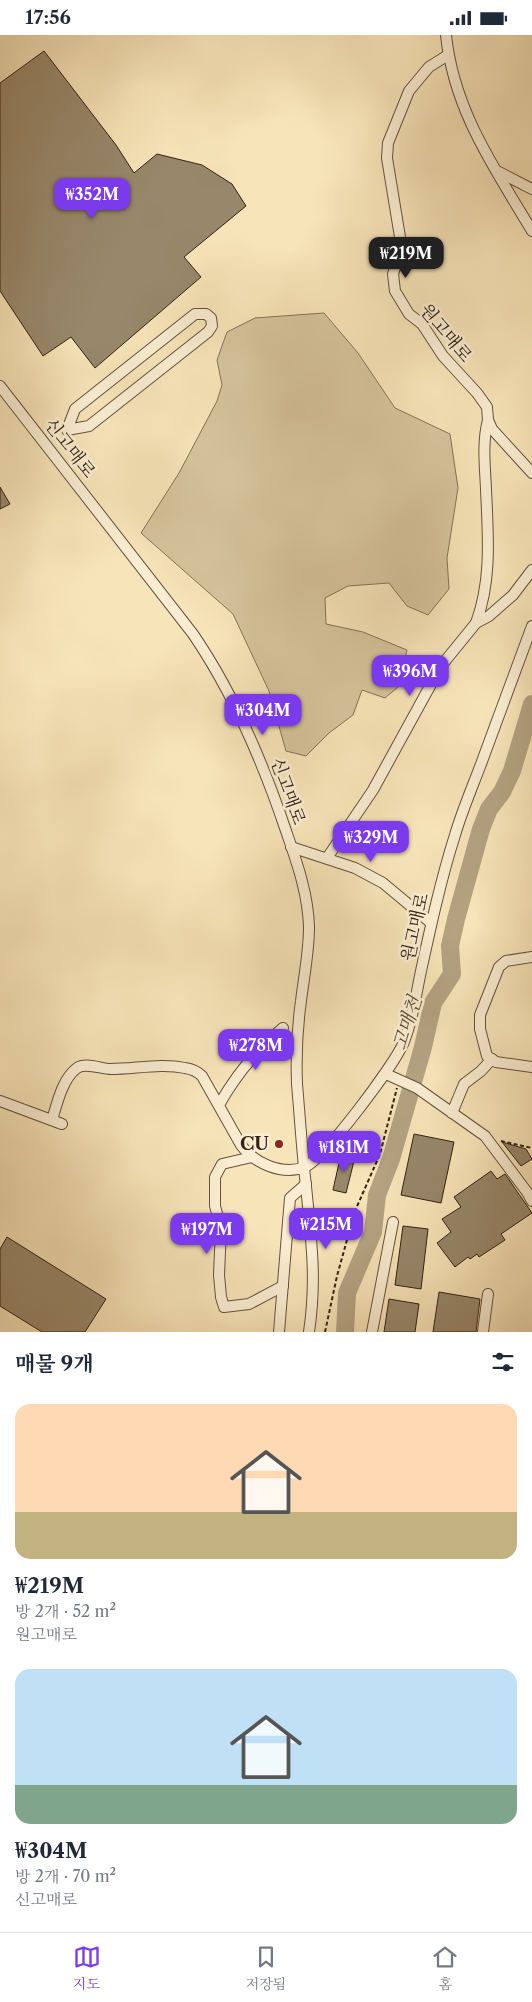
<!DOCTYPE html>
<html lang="ko">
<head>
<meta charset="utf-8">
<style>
  body { margin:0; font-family:"Libre Caslon Text","Noto Serif KR",serif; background:#f2f2f3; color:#1f2937; height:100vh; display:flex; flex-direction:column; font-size:19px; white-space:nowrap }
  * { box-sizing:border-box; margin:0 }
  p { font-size:16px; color:#747a83 }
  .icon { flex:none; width:28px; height:28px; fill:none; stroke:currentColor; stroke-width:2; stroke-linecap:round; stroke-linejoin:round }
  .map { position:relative; height:1297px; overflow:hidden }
  .details { display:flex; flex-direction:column; background:#fff; flex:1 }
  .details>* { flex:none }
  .price { position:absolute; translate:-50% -42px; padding:0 11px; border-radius:10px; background:#7c3aed; color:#fff; font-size:16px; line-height:32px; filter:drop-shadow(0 1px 2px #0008) }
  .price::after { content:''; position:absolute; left:50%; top:30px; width:15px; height:11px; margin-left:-8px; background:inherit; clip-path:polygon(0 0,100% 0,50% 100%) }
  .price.on { background:#222; color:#fff }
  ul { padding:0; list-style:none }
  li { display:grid; align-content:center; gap:10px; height:265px; padding:0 15px }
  li span { display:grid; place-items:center; height:155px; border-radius:15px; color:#555 }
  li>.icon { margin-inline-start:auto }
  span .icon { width:90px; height:90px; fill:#fffc; stroke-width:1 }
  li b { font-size:21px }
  h2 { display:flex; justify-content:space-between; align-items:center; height:60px; padding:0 15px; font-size:21px }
  .status { display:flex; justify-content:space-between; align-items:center; height:35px; padding:0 25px; background:#fff; direction:ltr }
  .status svg { height:14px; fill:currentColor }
  .tab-bar { display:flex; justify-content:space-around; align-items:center; height:70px; border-top:1px solid #e0e1e3; background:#fff; font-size:14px; color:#747a83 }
  .tab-bar a { display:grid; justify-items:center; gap:2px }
  .tab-bar .on { color:#7c3aed }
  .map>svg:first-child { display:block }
</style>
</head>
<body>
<div class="status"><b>17:56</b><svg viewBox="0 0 49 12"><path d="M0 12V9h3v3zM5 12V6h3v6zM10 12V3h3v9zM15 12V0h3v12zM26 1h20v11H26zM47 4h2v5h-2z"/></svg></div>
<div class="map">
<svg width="532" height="1297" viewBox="0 0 532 1297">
  <rect width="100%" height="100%" fill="#f7e4b8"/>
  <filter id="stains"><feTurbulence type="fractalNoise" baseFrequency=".004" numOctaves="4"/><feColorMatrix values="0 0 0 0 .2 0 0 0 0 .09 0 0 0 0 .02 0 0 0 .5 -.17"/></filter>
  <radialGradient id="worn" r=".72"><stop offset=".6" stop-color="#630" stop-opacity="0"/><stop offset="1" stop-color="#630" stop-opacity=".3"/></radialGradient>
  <polygon fill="#d6c39c" stroke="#847259" points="324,278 358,318 395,373 450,399 458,453 447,523 449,554 428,580 407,571 389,548 348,551 325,563 326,589 363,597 407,615 398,652 385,663 362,655 353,680 329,698 306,721 286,716 269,656 233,579 141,498 179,438 217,366 222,350 217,325 227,297 255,283"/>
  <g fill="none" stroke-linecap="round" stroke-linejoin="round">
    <polyline stroke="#b4a281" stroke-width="18" points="345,1297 347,1258 373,1197 377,1160 391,1124 423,1012 433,968 452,939 450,911 456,884 481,794 489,774 502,757 512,736 532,669"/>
  </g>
  <g fill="#98876a" stroke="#322216">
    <polygon points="44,16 116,110 134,138 157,119 202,130 232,149 246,171 184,222 201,242 95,333 71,302 43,321 0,256 0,48"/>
    <polygon points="0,452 10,469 0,474"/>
    <polygon points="414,1099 454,1107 441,1168 401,1160"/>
    <polygon points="502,1107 526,1114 532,1124 521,1131"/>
    <polygon points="341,1119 355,1122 346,1158 333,1155"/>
    <polygon points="491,1136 497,1144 505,1139 532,1178 501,1199 505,1205 479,1222 477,1219 470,1224 468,1222 455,1232 437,1208 451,1197 442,1184 461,1172 454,1162"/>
    <polygon points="403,1191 428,1194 421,1254 395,1250"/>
    <polygon points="7,1202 106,1264 85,1297 42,1297 0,1271 0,1214"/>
    <polygon points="439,1257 480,1264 476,1297 433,1297"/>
    <polygon points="389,1264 419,1269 415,1297 384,1297"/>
  </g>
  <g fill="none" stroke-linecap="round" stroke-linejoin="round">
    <g stroke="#63523e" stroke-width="12">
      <g id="minor">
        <path d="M 446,0 C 454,76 494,132 532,196"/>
        <polyline points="448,20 429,32 409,56 388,108 387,123 400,202 397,227 393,239 395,256 409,279 422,289 443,321 477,358 487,372 488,385 492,394 532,438"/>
        <polyline points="497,136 532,154"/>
        <polygon points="195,279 206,279 211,283 212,291 208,297 89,391 67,395 75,374"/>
        <path d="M 0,351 L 193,599 C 234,659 262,725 285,793 C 296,825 308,857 309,892 C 309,917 304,941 301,966 C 297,994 296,1022 297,1049 C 300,1083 302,1117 306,1151 C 311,1204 317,1243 309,1297"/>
        <path d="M 476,588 C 492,545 488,500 486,454 C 485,431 482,408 488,385"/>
        <polyline points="291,812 355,833 383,848 431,888"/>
        <polyline points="327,823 373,755 441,631 476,588 489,581 513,560 532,535"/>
        <polyline points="532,922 506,926 499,932 480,980 480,994 487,1021 496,1027 532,1032"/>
        <polyline points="386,1039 417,1053 485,1101 527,1157 532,1166"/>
        <polyline points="0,1066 62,1089"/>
        <path d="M 219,1070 C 236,1040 256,1015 283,993"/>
        <polyline points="452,1078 464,1049 481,1036 492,1024"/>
        <path d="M 52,1085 C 57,1069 62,1044 77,1033 C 86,1027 101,1034 111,1034 C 135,1034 161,1028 185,1033 C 192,1034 197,1036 202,1041 L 241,1110 C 254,1128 282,1141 305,1132 C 325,1123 393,1031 403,1009 C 413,986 416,959 421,936 C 431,890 441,844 455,800 C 462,776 472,753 481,729 C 498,683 515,637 532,591"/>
        <polyline points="252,1122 222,1129 215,1142 215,1171 221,1193 219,1240 221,1262 224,1272 249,1269 283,1251"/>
        <polyline points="279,1297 290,1163 306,1149"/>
        <polyline points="372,1297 393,1187"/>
        <polyline points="483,1297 488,1259"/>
      </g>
    </g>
    <g stroke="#322216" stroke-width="2" stroke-dasharray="4 2.5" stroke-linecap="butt">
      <polyline points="501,1106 532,1113"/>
      <polyline points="325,1297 337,1241 355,1176 380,1119 397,1053"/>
    </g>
    <use href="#minor" stroke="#faedd1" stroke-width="10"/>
  </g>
  <circle fill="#8f2418" stroke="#faedd1" stroke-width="2" cx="279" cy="1109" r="5"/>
  <g text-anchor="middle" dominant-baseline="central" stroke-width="5" stroke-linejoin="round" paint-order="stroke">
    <g font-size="18" fill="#322216" stroke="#faedd1">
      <text transform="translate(446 298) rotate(50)">원고매로</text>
      <text transform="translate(70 413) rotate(52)">신고매로</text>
      <text transform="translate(288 756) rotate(70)">신고매로</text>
      <text transform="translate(415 892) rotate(-77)">원고매로</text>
    </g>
    <g font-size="18" font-weight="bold" fill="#322216" stroke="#faedd1" text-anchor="end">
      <text x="269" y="1109">CU</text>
    </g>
    <g font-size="19" font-style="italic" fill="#604f3b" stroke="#faedd1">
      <text transform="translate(407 988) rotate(-72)">고매천</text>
    </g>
  </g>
  <rect width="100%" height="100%" filter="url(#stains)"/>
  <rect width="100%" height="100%" fill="url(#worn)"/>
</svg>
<b class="price" style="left:92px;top:185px">₩352M</b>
<b class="price on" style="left:406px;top:244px">₩219M</b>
<b class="price" style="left:410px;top:662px">₩396M</b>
<b class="price" style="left:263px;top:701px">₩304M</b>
<b class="price" style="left:371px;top:828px">₩329M</b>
<b class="price" style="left:256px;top:1036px">₩278M</b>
<b class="price" style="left:344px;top:1138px">₩181M</b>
<b class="price" style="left:326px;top:1215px">₩215M</b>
<b class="price" style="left:207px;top:1220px">₩197M</b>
</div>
<section class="details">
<h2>매물 9개<svg class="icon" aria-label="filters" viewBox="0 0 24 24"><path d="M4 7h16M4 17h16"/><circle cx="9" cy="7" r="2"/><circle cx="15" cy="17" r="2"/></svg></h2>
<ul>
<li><span style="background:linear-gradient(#ffd9b3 70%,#c2b280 0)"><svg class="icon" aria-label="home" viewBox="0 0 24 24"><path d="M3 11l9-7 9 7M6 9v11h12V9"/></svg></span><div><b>₩219M</b><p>방 2개 · 52 m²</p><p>원고매로</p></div></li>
<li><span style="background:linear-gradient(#bfe0f5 75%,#7fa58c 0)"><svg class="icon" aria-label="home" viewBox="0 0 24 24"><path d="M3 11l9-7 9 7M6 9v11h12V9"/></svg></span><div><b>₩304M</b><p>방 2개 · 70 m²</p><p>신고매로</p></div></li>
</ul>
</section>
<nav class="tab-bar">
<a class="on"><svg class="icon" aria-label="map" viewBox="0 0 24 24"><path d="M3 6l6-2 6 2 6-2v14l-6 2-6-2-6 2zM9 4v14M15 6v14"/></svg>지도</a>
<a><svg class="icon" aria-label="saved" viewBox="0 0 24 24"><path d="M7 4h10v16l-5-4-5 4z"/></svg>저장됨</a>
<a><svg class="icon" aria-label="home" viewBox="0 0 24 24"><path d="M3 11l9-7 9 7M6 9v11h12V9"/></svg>홈</a>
</nav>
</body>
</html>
